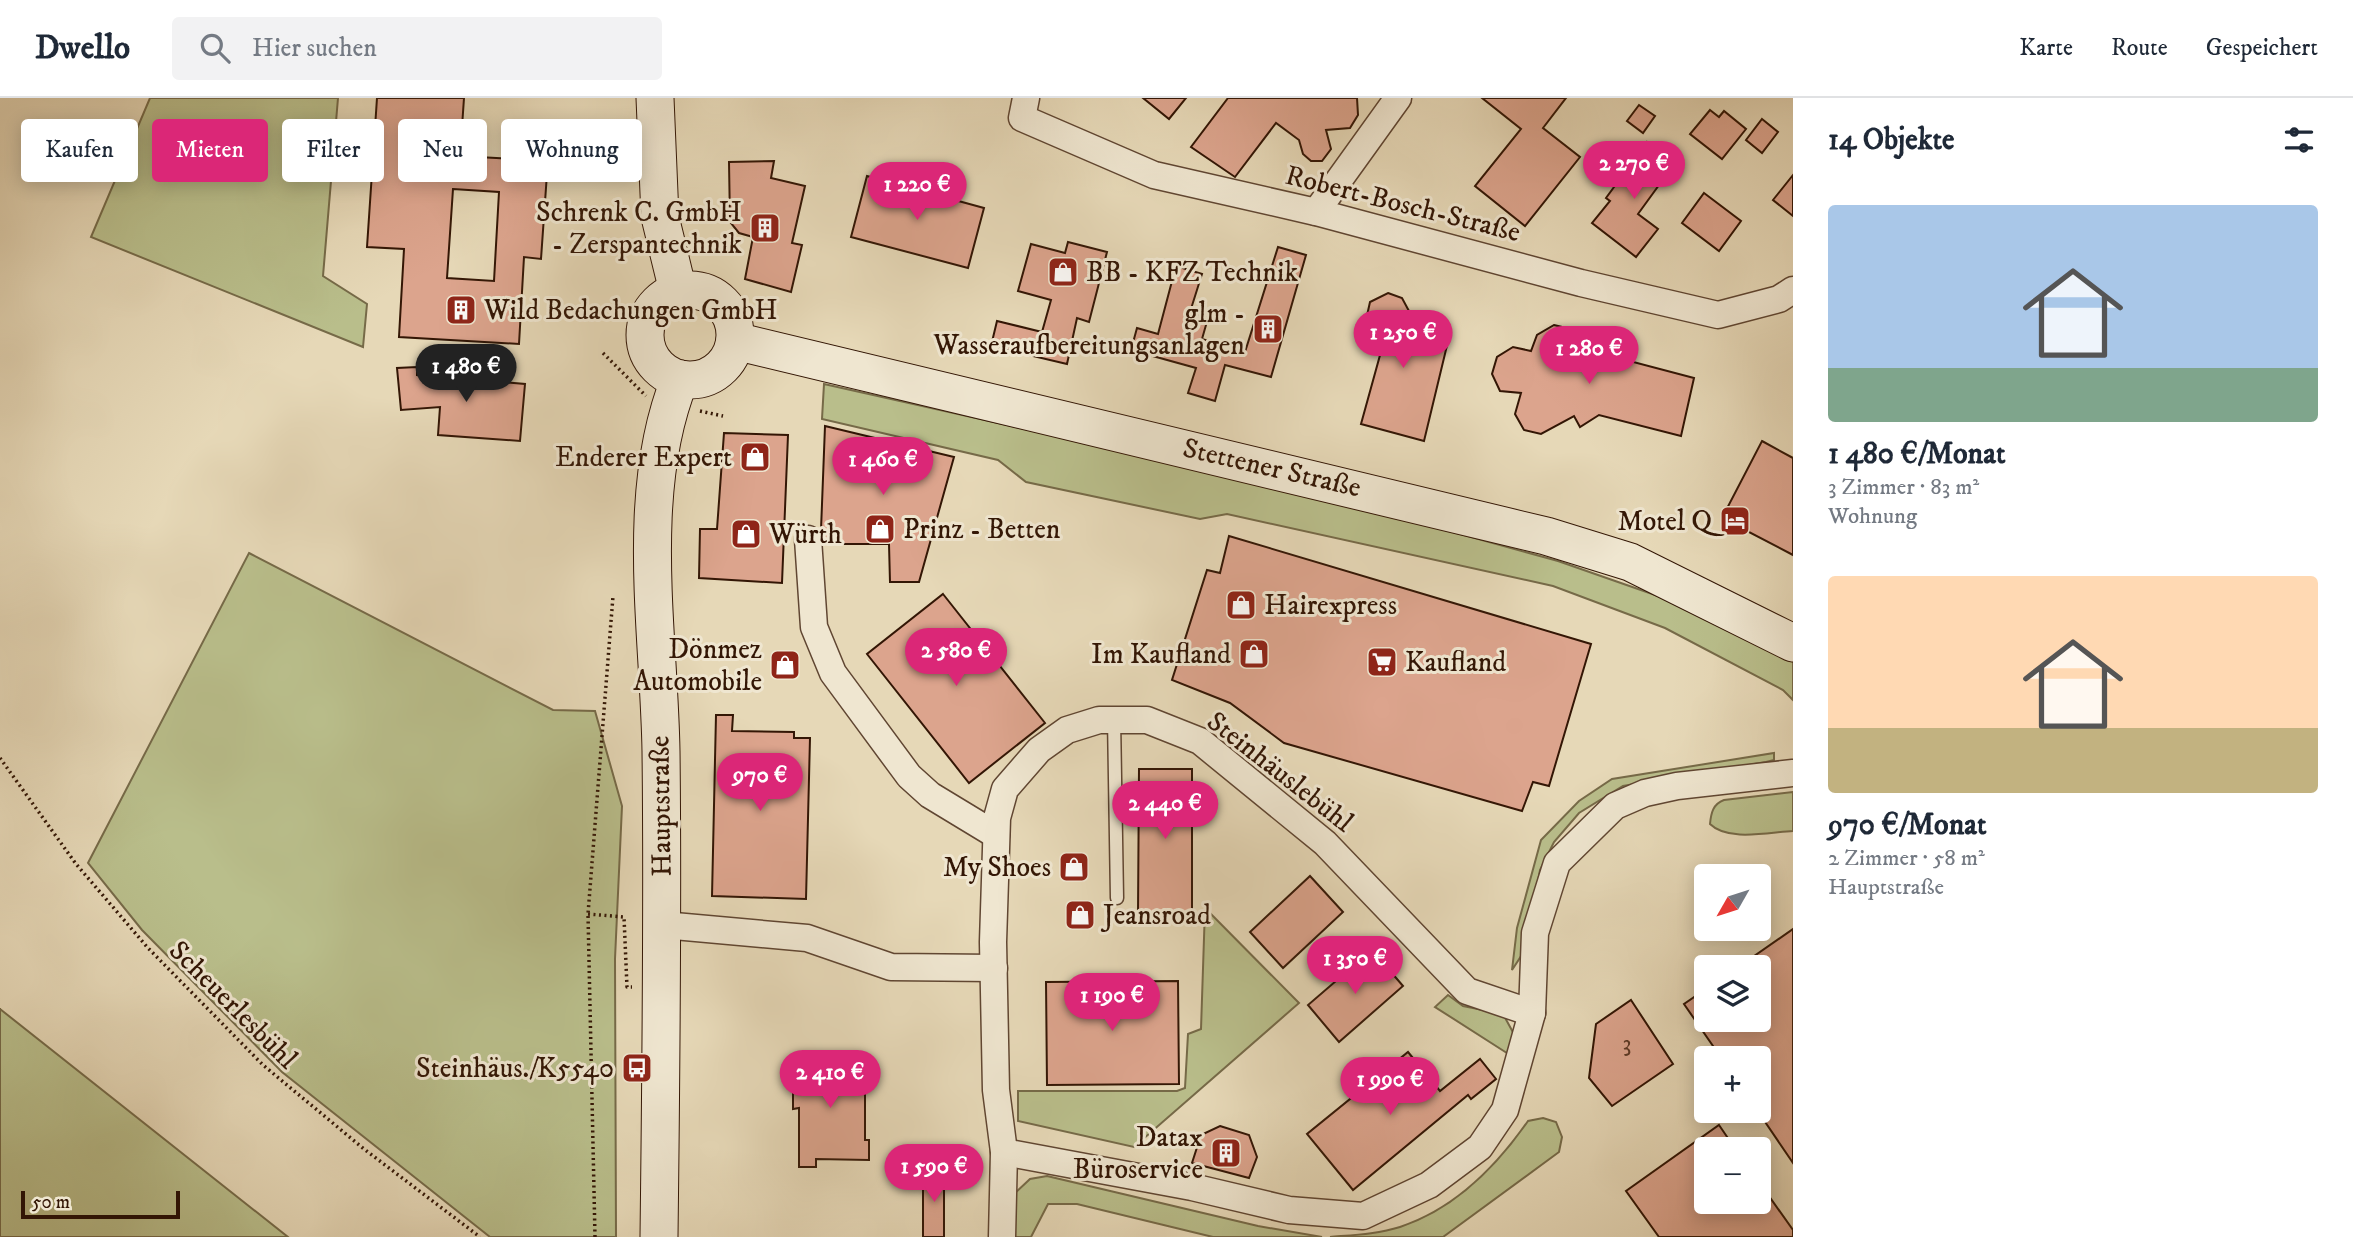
<!DOCTYPE html>
<html lang="de">
<head>
<meta charset="utf-8">
<style>
  body { margin:0; font-family:"IM FELL DW Pica",serif; background:#f2f2f3; color:#1f2937; height:100vh; display:flex; flex-direction:column; font-size:26px; white-space:nowrap }
  * { box-sizing:border-box; margin:0 }
  p { font-size:23px; color:#747a83 }
  .icon { flex:none; width:38px; height:38px; fill:none; stroke:currentColor; stroke-width:2; stroke-linecap:round; stroke-linejoin:round }
  .map { position:relative; flex:1; overflow:hidden }
  .details { display:flex; flex-direction:column; background:#fff; width:560px }
  .details>* { flex:none }
  .banner { position:absolute; left:21px; top:21px; width:665px; height:63px; display:flex; gap:14px }
  .needle { width:46px; rotate:231deg }
  .controls { position:absolute; left:1694px; top:766px; display:grid; gap:14px }
  .controls a { display:grid; place-items:center; width:77px; height:77px; border-radius:7px; background:#fff; box-shadow:0 4px 18px #0003; font-size:35px }
  .scale { position:absolute; left:21px; bottom:18px; width:159px; box-sizing:border-box; padding-left:7px; border:4px solid #331605; border-top:0; font-size:19px; line-height:24px; white-space:nowrap; color:#331605; -webkit-text-stroke:5px #efe6d0; paint-order:stroke }
  .price { position:absolute; translate:-50% -60px; padding:0 16px; border-radius:24px; background:#db2777; color:#fff; font-size:23px; line-height:46px; filter:drop-shadow(0 2px 4px #0008) }
  .price::after { content:''; position:absolute; left:50%; top:42px; width:21px; height:16px; margin-left:-10px; background:inherit; clip-path:polygon(0 0,100% 0,50% 100%) }
  .price.on { background:#222; color:#fff }
  ul { padding:0; list-style:none }
  li { display:grid; align-content:center; gap:14px; height:371px; padding:0 35px }
  li span { display:grid; place-items:center; height:217px; border-radius:7px; color:#555 }
  li>.icon { margin-inline-start:auto }
  span .icon { width:126px; height:126px; fill:#fffc; stroke-width:1 }
  li b { font-size:30px }
  h2 { display:flex; justify-content:space-between; align-items:center; height:84px; padding:0 35px; font-size:30px }
  .pill { padding:0 24px; border-radius:7px; background:#fff; box-shadow:0 4px 18px #0003; font-size:24px; line-height:63px }
  .pill.on { background:#db2777; color:#fff }
  header { display:flex; align-items:center; gap:42px; box-sizing:border-box; height:98px; padding:0 35px; background:#fff; border-bottom:2px solid #e0e1e3 }
  header strong { font-size:33px }
  nav { display:flex; gap:38px; margin-inline-start:auto; font-size:24px }
  .search { width:490px; height:63px; background:#f2f2f3; display:flex; align-items:center; gap:18px; box-sizing:border-box; padding:0 24px; border-radius:7px; color:#747a83; font-size:26px }
  main { display:flex; flex:1; min-height:0 }
  .map>svg:first-child { display:block }
</style>
</head>
<body>
<header>
<strong>Dwello</strong>
<div class="search"><svg class="icon" aria-label="search" viewBox="0 0 24 24"><circle cx="10" cy="10" r="6"/><path d="M15 15l6 6"/></svg>Hier suchen</div>
<nav><a>Karte</a><a>Route</a><a>Gespeichert</a></nav>
</header>
<main>
<div class="map">
<svg width="1793" height="1139" viewBox="0 0 1793 1139">
  <rect width="100%" height="100%" fill="#e6d8b7"/>
  <filter id="stains"><feTurbulence type="fractalNoise" baseFrequency=".00286" numOctaves="4"/><feColorMatrix values="0 0 0 0 .2 0 0 0 0 .09 0 0 0 0 .02 0 0 0 .5 -.17"/></filter>
  <radialGradient id="worn" r=".72"><stop offset=".6" stop-color="#630" stop-opacity="0"/><stop offset="1" stop-color="#630" stop-opacity=".3"/></radialGradient>
  <g fill="#b9be8b" stroke="#766a48" stroke-width="2">
    <polygon points="150,0 338,0 323,178 367,206 363,249 91,139"/>
    <polygon points="824,286 1319,397 1558,463 1698,512 1793,563 1793,602 1783,592 1665,530 1553,488 1227,416 1200,421 1026,384 998,362 822,321"/>
    <polygon points="249,455 553,612 595,613 622,708 615,861 616,1139 490,1139 282,974 142,832 88,765"/>
    <polygon points="1774,655 1774,662 1766,664 1623,688 1579,715 1554,744 1540,772 1525,852 1512,872 1517,830 1541,742 1579,703 1612,681"/>
    <path d="M 1793,694 L 1793,733 C 1770,734 1728,744 1710,726 C 1711,715 1713,706 1724,702 Z"/>
    <polygon points="1205,810 1299,905 1134,1049 1018,1023 1018,993 1177,993 1185,990 1188,936 1201,931"/>
    <polygon points="1448,897 1463,908 1503,916 1515,938 1510,957 1435,909"/>
    <polygon points="0,910 0,911 288,1139 0,1139"/>
    <path d="M 1543,1020 L 1556,1024 L 1562,1039 L 1559,1054 L 1443,1139 L 1330,1139 C 1353,1137 1378,1136 1400,1129 C 1455,1111 1496,1069 1528,1023 Z"/>
    <polygon points="1047,1078 1258,1128 1322,1139 1213,1139 1077,1106 1048,1106 1031,1139 1014,1139 1014,1096 1030,1081"/>
  </g>
  <g fill="#dca48d" stroke="#331605" stroke-width="2" fill-rule="evenodd">
    <path d="M 377,0 L 464,0 L 460,58 L 516,61 L 517,45 L 549,47 L 541,161 L 524,159 L 519,246 L 399,239 L 404,151 L 367,149 ZM 453,91 L 499,94 L 494,183 L 447,180 Z"/>
    <polygon points="1143,0 1186,0 1169,21"/>
    <polygon points="1228,0 1357,0 1358,17 1350,30 1326,32 1331,51 1322,63 1311,63 1303,56 1299,42 1276,25 1235,79 1191,49"/>
    <polygon points="1482,0 1566,0 1543,30 1580,59 1525,128 1475,88 1521,31"/>
    <polygon points="1639,7 1655,18 1643,35 1627,23"/>
    <polygon points="1710,12 1719,19 1724,13 1746,31 1722,61 1690,36"/>
    <polygon points="1762,21 1778,34 1762,55 1746,42"/>
    <polygon points="1647,44 1675,65 1638,116 1658,131 1636,159 1592,125 1610,103 1606,100"/>
    <polygon points="774,63 771,80 805,88 792,145 802,147 791,194 745,181 753,139 739,135 730,124 729,64"/>
    <polygon points="1793,77 1793,118 1773,102"/>
    <polygon points="867,78 984,110 968,170 851,139"/>
    <polygon points="1704,95 1741,123 1719,153 1682,125"/>
    <polygon points="1068,144 1107,154 1089,224 1077,220 1067,266 991,248 997,223 1042,234 1051,202 1018,193 1031,146 1065,155"/>
    <polygon points="1278,149 1306,157 1271,279 1225,267 1215,303 1188,295 1196,270 1131,252 1137,230 1158,236 1176,168 1202,176 1190,214 1208,220 1202,241 1245,254"/>
    <polygon points="1388,195 1402,200 1410,215 1408,225 1450,235 1424,343 1361,326 1385,239 1372,234 1366,222 1370,204"/>
    <polygon points="1554,227 1571,231 1580,250 1694,280 1681,338 1599,317 1580,329 1574,318 1541,336 1524,332 1515,316 1521,295 1500,293 1492,276 1497,259 1513,249 1531,253 1537,237"/>
    <polygon points="417,269 417,277 525,286 520,343 438,337 440,309 401,312 397,270"/>
    <polygon points="825,328 954,359 919,484 890,484 889,446 824,446 821,432"/>
    <polygon points="724,335 788,337 782,485 699,480 700,431 717,431"/>
    <polygon points="1762,343 1793,360 1793,457 1722,420"/>
    <polygon points="1229,438 1591,546 1549,688 1533,684 1522,713 1284,645 1230,605 1172,582 1207,472 1220,475"/>
    <polygon points="943,496 1045,625 969,685 867,556"/>
    <polygon points="716,617 733,617 732,633 794,634 794,640 810,640 806,801 712,798"/>
    <polygon points="1139,671 1192,671 1192,816 1138,815"/>
    <polygon points="1310,778 1343,814 1283,870 1250,834"/>
    <polygon points="1793,831 1793,1065 1759,1015 1759,961 1722,961 1684,906 1706,891 1706,922 1759,922 1759,870 1737,870"/>
    <polygon points="1372,852 1403,888 1339,944 1308,907"/>
    <polygon points="1178,883 1179,986 1047,987 1046,884"/>
    <polygon points="1631,902 1673,966 1612,1008 1589,980 1596,926"/>
    <polygon points="1408,954 1440,993 1480,961 1496,981 1471,1001 1468,997 1353,1092 1307,1036"/>
    <polygon points="797,956 849,957 849,975 865,975 865,1042 869,1042 869,1062 816,1061 816,1069 799,1069 799,1010 793,1011 793,978 797,978"/>
    <polygon points="1719,1027 1736,1052 1706,1052 1706,1104 1759,1104 1759,1084 1793,1132 1793,1139 1659,1139 1626,1093"/>
    <polygon points="1220,1028 1249,1037 1257,1059 1249,1080 1192,1065 1201,1037"/>
    <rect x="923" y="1072" width="21" height="67"/>
  </g>
  <g fill="none" stroke-linecap="round" stroke-linejoin="round">
    <g stroke="#604632" stroke-width="15">
      <polyline id="lane" points="1114,620 1117,800"/>
    </g>
    <g stroke="#604632" stroke-width="29">
      <g id="street">
        <polyline points="1026,0 1022,20 1154,77 1316,114 1581,185 1718,217 1779,201 1793,192"/>
        <polyline points="1316,114 1398,0"/>
        <polyline points="808,441 814,529 833,575 909,678 930,697 996,737"/>
        <polyline points="663,827 807,840 891,869 994,870"/>
        <polyline points="1004,1054 1192,1089 1289,1112 1363,1118 1429,1087 1480,1049 1505,1012 1532,915 1535,835 1557,765 1615,708 1645,695 1677,688 1793,675"/>
        <polyline points="1002,1139 1004,1054 996,992 993,844 997,720 1005,691 1039,652 1067,632 1099,622 1147,622 1200,643 1325,745 1467,893 1532,915"/>
      </g>
    </g>
    <g stroke="#331605" stroke-width="39">
      <g id="secondary">
        <polyline points="655,0 660,119 678,193"/>
        <circle cx="690" cy="237" r="45"/>
        <polyline points="735,243 1546,438 1630,464 1793,545"/>
        <path d="M 659,1139 C 661,977 663,815 661,653 C 659,534 634,394 680,281"/>
      </g>
    </g>
    <g stroke="#331605" stroke-width="3.5" stroke-dasharray="2 3.5" stroke-linecap="butt">
      <polyline points="603,255 646,298"/>
      <polyline points="700,313 723,318"/>
      <polyline points="0,660 76,766 148,850 263,967 364,1051 480,1139"/>
      <polyline points="588,816 624,819 627,889 632,889"/>
      <polyline points="595,1139 588,816 613,498"/>
    </g>
    <use href="#lane" stroke="#efe6d0" stroke-width="12"/>
    <use href="#street" stroke="#efe6d0" stroke-width="26"/>
    <use href="#secondary" stroke="#efe6d0" stroke-width="37"/>
  </g>
  <defs>
    <g id="building-square" transform="scale(1.575)"><rect x="-9" y="-9" width="18" height="18" rx="4" fill="#8f2418" stroke="#efe6d0"/><path d="M-4-6H4V6H1V3H-1V6H-4ZM-2.5-4.3h1.7v1.8h-1.7ZM.8-4.3h1.7v1.8H.8ZM-2.5-1h1.7V.8h-1.7ZM.8-1h1.7V.8H.8Z" fill="#fff"/></g>
    <g id="shop-square" transform="scale(1.575)"><rect x="-9" y="-9" width="18" height="18" rx="4" fill="#8f2418" stroke="#efe6d0"/><path d="M-5-2.5h2.3a2.7 3.5 0 0 1 5.4 0H5L5.5 6h-11ZM-1.5-2.5h3a1.5 2.3 0 0 0-3 0Z" fill="#fff"/></g>
    <g id="hotel-square" transform="scale(1.575)"><rect x="-9" y="-9" width="18" height="18" rx="4" fill="#8f2418" stroke="#efe6d0"/><path d="M-6-4.5h1.5V1H6V5H4.5V3h-9V5H-6ZM-4 0a1.8 1.8 0 1 1 3.6 0ZM.5 0V-2.5h3Q6-2.5 6 0Z" fill="#fff"/></g>
    <g id="supermarket-square" transform="scale(1.575)"><rect x="-9" y="-9" width="18" height="18" rx="4" fill="#8f2418" stroke="#efe6d0"/><path d="M-6-5.5h2.5l.6 2H6L4.5 2H-2.5L-4.4-4H-6ZM-1.5 3.2a1.3 1.3 0 1 0 .1 0ZM3 3.2a1.3 1.3 0 1 0 .1 0Z" fill="#fff"/></g>
    <g id="bus-square" transform="scale(1.575)"><rect x="-9" y="-9" width="18" height="18" rx="4" fill="#8f2418" stroke="#efe6d0"/><path d="M-5-6H5V4H4V6H2V4H-2V6H-4V4H-5ZM-3.5-4V0h7V-4ZM-3.5 1.2v1.5H-2V1.2ZM2 1.2v1.5H3.5V1.2Z" fill="#fff"/></g>
  </defs>
  <g fill-rule="evenodd">
    <use href="#building-square" x="765" y="130"/>
    <use href="#shop-square" x="1063" y="174"/>
    <use href="#building-square" x="461" y="212"/>
    <use href="#building-square" x="1268" y="231"/>
    <use href="#shop-square" x="755" y="359"/>
    <use href="#hotel-square" x="1735" y="423"/>
    <use href="#shop-square" x="880" y="431"/>
    <use href="#shop-square" x="746" y="436"/>
    <use href="#shop-square" x="1241" y="507"/>
    <use href="#shop-square" x="1254" y="556"/>
    <use href="#supermarket-square" x="1382" y="564"/>
    <use href="#shop-square" x="785" y="567"/>
    <use href="#shop-square" x="1074" y="769"/>
    <use href="#shop-square" x="1080" y="817"/>
    <use href="#bus-square" x="637" y="970"/>
    <use href="#building-square" x="1226" y="1055"/>
  </g>
  <g text-anchor="middle" dominant-baseline="central" stroke-width="6" stroke-linejoin="round" paint-order="stroke">
    <g font-size="24" fill="#5d3a27">
      <text x="1627" y="946">3</text>
    </g>
    <g font-size="28" fill="#331605" stroke="#efe6d0">
      <text transform="translate(1403 106) rotate(14)">Robert-Bosch-Straße</text>
      <text transform="translate(1272 370) rotate(13)">Stettener Straße</text>
      <text transform="translate(1280 674) rotate(38)">Steinhäuslebühl</text>
      <text transform="translate(661 708) rotate(-91)">Hauptstraße</text>
      <text transform="translate(233 907) rotate(45)">Scheuerlesbühl</text>
    </g>
    <g font-size="28" fill="#331605" stroke="#efe6d0" text-anchor="end">
      <text x="742" y="114">Schrenk C. GmbH<tspan x="742" dy="32">- Zerspantechnik</tspan></text>
      <text x="1086" y="174" text-anchor="start">BB - KFZ Technik</text>
      <text x="484" y="212" text-anchor="start">Wild Bedachungen GmbH</text>
      <text x="1245" y="215">glm -<tspan x="1245" dy="32">Wasseraufbereitungsanlagen</tspan></text>
      <text x="732" y="359">Enderer Expert</text>
      <text x="1712" y="423">Motel Q</text>
      <text x="903" y="431" text-anchor="start">Prinz - Betten</text>
      <text x="769" y="436" text-anchor="start">Würth</text>
      <text x="1264" y="507" text-anchor="start">Hairexpress</text>
      <text x="762" y="551">Dönmez<tspan x="762" dy="32">Automobile</tspan></text>
      <text x="1231" y="556">Im Kaufland</text>
      <text x="1405" y="564" text-anchor="start">Kaufland</text>
      <text x="1051" y="769">My Shoes</text>
      <text x="1103" y="817" text-anchor="start">Jeansroad</text>
      <text x="614" y="970">Steinhäus./K5540</text>
      <text x="1203" y="1039">Datax<tspan x="1203" dy="32">Büroservice</tspan></text>
    </g>
  </g>
  <rect width="100%" height="100%" filter="url(#stains)"/>
  <rect width="100%" height="100%" fill="url(#worn)"/>
</svg>
<div class="controls">
<a><svg class="needle" viewBox="-14 -14 28 28"><path d="M0-13l5 13h-10z" fill="#e53935"/><path d="M0 13l5-13h-10z" fill="#747a83"/></svg></a>
<a><svg class="icon" aria-label="layers" viewBox="0 0 24 24"><path d="M12 4l9 5-9 5-9-5zM3 14l9 5 9-5"/></svg></a>
<a>+</a>
<a>−</a>
</div>
<div class="scale">50 m</div>
<b class="price" style="left:1634px;top:103px">2 270 €</b>
<b class="price" style="left:917px;top:124px">1 220 €</b>
<b class="price" style="left:1403px;top:272px">1 250 €</b>
<b class="price" style="left:1589px;top:288px">1 280 €</b>
<b class="price on" style="left:466px;top:306px">1 480 €</b>
<b class="price" style="left:883px;top:399px">1 460 €</b>
<b class="price" style="left:956px;top:590px">2 580 €</b>
<b class="price" style="left:760px;top:715px">970 €</b>
<b class="price" style="left:1165px;top:743px">2 440 €</b>
<b class="price" style="left:1355px;top:898px">1 350 €</b>
<b class="price" style="left:1112px;top:935px">1 190 €</b>
<b class="price" style="left:830px;top:1012px">2 410 €</b>
<b class="price" style="left:1390px;top:1019px">1 990 €</b>
<b class="price" style="left:934px;top:1106px">1 590 €</b>
<div class="banner">
<a class="pill">Kaufen</a>
<a class="pill on">Mieten</a>
<a class="pill">Filter</a>
<a class="pill">Neu</a>
<a class="pill">Wohnung</a>
</div>
</div>
<section class="details">
<h2>14 Objekte<svg class="icon" aria-label="filters" viewBox="0 0 24 24"><path d="M4 7h16M4 17h16"/><circle cx="9" cy="7" r="2"/><circle cx="15" cy="17" r="2"/></svg></h2>
<ul>
<li><span style="background:linear-gradient(#a9c7e8 75%,#7fa58c 0)"><svg class="icon" aria-label="home" viewBox="0 0 24 24"><path d="M3 11l9-7 9 7M6 9v11h12V9"/></svg></span><div><b>1 480 €/Monat</b><p>3 Zimmer · 83 m²</p><p>Wohnung</p></div></li>
<li><span style="background:linear-gradient(#ffd9b3 70%,#c2b280 0)"><svg class="icon" aria-label="home" viewBox="0 0 24 24"><path d="M3 11l9-7 9 7M6 9v11h12V9"/></svg></span><div><b>970 €/Monat</b><p>2 Zimmer · 58 m²</p><p>Hauptstraße</p></div></li>
</ul>
</section>
</main>
</body>
</html>
